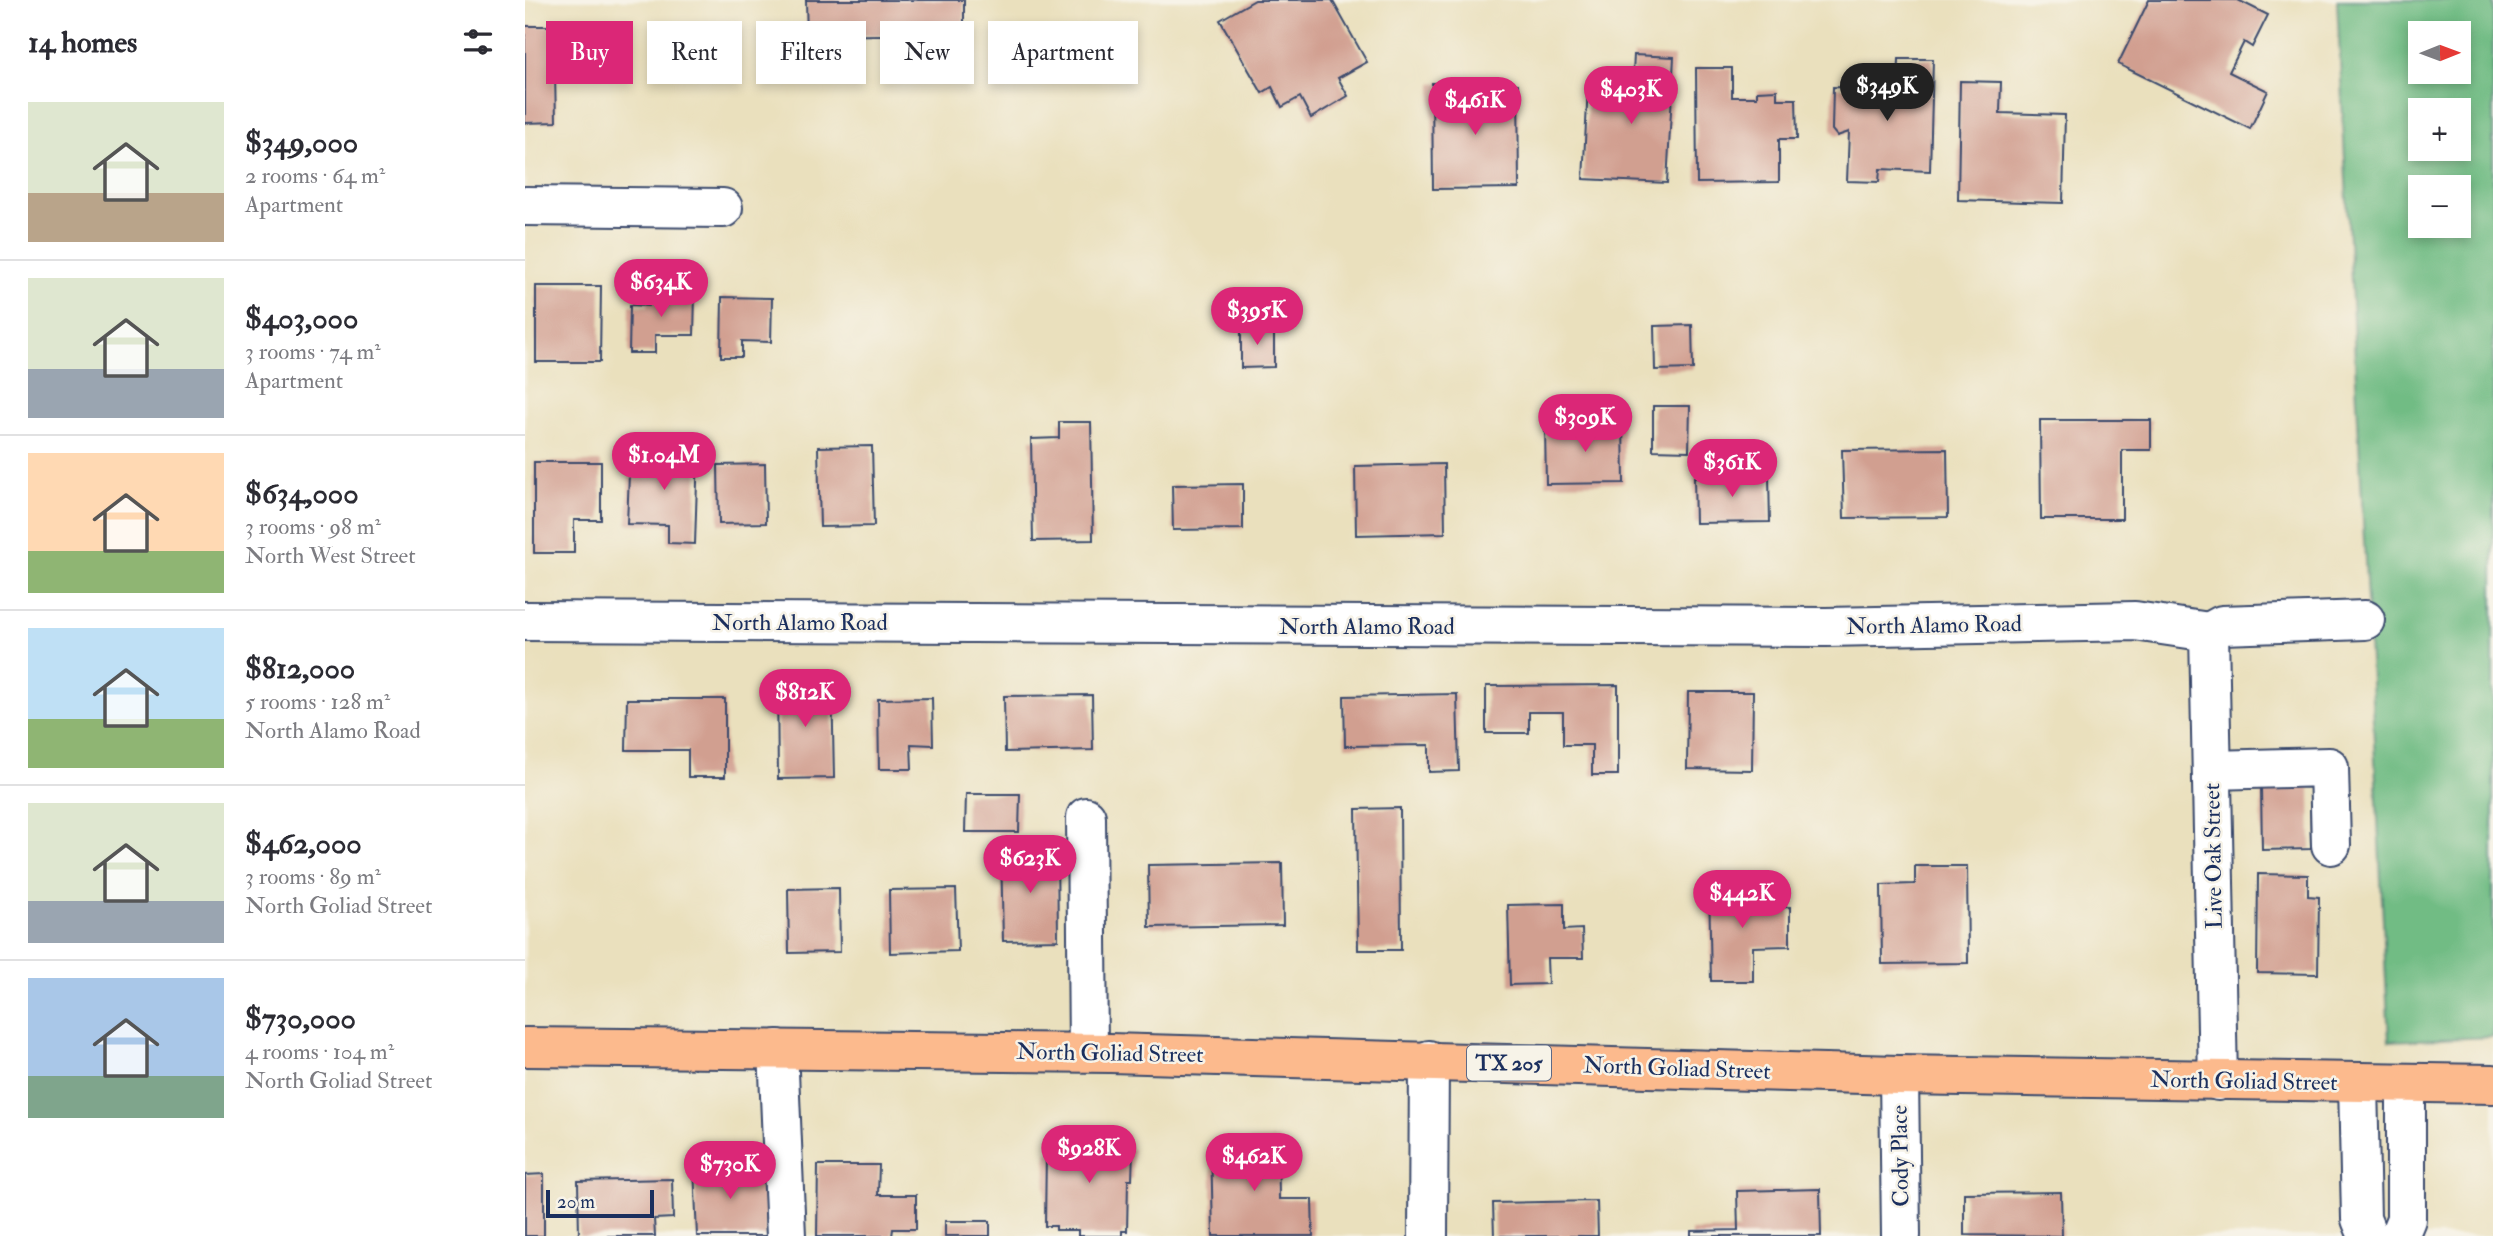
<!DOCTYPE html>
<html lang="en">
<head>
<meta charset="utf-8">
<style>
  body { margin:0; font-family:"IM FELL Double Pica",serif; background:#f2f2f3; color:#2b2b33; height:100vh; display:flex; flex-direction:column; font-size:26px; white-space:nowrap }
  * { box-sizing:border-box; margin:0 }
  p { font-size:23px; color:#7c7c81 }
  .icon { flex:none; width:38px; height:38px; fill:none; stroke:currentColor; stroke-width:2; stroke-linecap:round; stroke-linejoin:round }
  .map { position:relative; flex:1; overflow:hidden }
  .panel { display:flex; flex-direction:column; background:#fff; width:525px }
  .panel>* { flex:none }
  .guide { position:absolute; left:21px; top:21px; width:665px; height:63px; display:flex; gap:14px }
  .needle { width:46px; rotate:89deg }
  .tools { position:absolute; left:1883px; top:21px; display:grid; gap:14px }
  .tools a { display:grid; place-items:center; width:63px; height:63px; border-radius:0px; background:#fff; box-shadow:0 4px 10px #0003; font-size:35px }
  .scale { position:absolute; left:21px; bottom:18px; width:108px; box-sizing:border-box; padding-left:7px; border:4px solid #1b2f5e; border-top:0; font-size:19px; line-height:24px; white-space:nowrap; color:#1b2f5e; -webkit-text-stroke:5px #f7f3e8; paint-order:stroke }
  .price { position:absolute; translate:-50% -60px; padding:0 16px; border-radius:24px; background:#db2777; color:#fff; font-size:23px; line-height:46px; filter:drop-shadow(0 2px 4px #0008) }
  .price::after { content:''; position:absolute; left:50%; top:42px; width:21px; height:16px; margin-left:-10px; background:inherit; clip-path:polygon(0 0,100% 0,50% 100%) }
  .price.selected { background:#222; color:#fff }
  ul { padding:0; list-style:none }
  li { display:flex; align-items:center; gap:21px; height:175px; padding:0 28px }
  li+li { border-top:2px solid #e1e1e2 }
  li span { display:grid; place-items:center; flex:none; width:196px; height:140px; border-radius:0px; color:#555 }
  li>.icon { margin-inline-start:auto }
  span .icon { width:84px; height:84px; fill:#fffc; stroke-width:1 }
  li b { font-size:30px }
  h2 { display:flex; justify-content:space-between; align-items:center; height:84px; padding:0 28px; font-size:30px }
  .tag { padding:0 24px; border-radius:0px; background:#fff; box-shadow:0 4px 10px #0003; font-size:24px; line-height:63px }
  .tag.selected { background:#db2777; color:#fff }
  main { display:flex; flex:1; min-height:0 }
  .map>svg:first-child { display:block }
</style>
</head>
<body>
<main>
<section class="panel">
<h2>14 homes<svg class="icon" aria-label="filters" viewBox="0 0 24 24"><path d="M4 7h16M4 17h16"/><circle cx="9" cy="7" r="2"/><circle cx="15" cy="17" r="2"/></svg></h2>
<ul>
<li><span style="background:linear-gradient(#dfe7d0 65%,#b9a48a 0)"><svg class="icon" aria-label="home" viewBox="0 0 24 24"><path d="M3 11l9-7 9 7M6 9v11h12V9"/></svg></span><div><b>$349,000</b><p>2 rooms · 64 m²</p><p>Apartment</p></div></li>
<li><span style="background:linear-gradient(#dfe7d0 65%,#9aa5b1 0)"><svg class="icon" aria-label="home" viewBox="0 0 24 24"><path d="M3 11l9-7 9 7M6 9v11h12V9"/></svg></span><div><b>$403,000</b><p>3 rooms · 74 m²</p><p>Apartment</p></div></li>
<li><span style="background:linear-gradient(#ffd9b3 70%,#8fb573 0)"><svg class="icon" aria-label="home" viewBox="0 0 24 24"><path d="M3 11l9-7 9 7M6 9v11h12V9"/></svg></span><div><b>$634,000</b><p>3 rooms · 98 m²</p><p>North West Street</p></div></li>
<li><span style="background:linear-gradient(#bfe0f5 65%,#8fb573 0)"><svg class="icon" aria-label="home" viewBox="0 0 24 24"><path d="M3 11l9-7 9 7M6 9v11h12V9"/></svg></span><div><b>$812,000</b><p>5 rooms · 128 m²</p><p>North Alamo Road</p></div></li>
<li><span style="background:linear-gradient(#dfe7d0 70%,#9aa5b1 0)"><svg class="icon" aria-label="home" viewBox="0 0 24 24"><path d="M3 11l9-7 9 7M6 9v11h12V9"/></svg></span><div><b>$462,000</b><p>3 rooms · 89 m²</p><p>North Goliad Street</p></div></li>
<li><span style="background:linear-gradient(#a9c7e8 70%,#7fa58c 0)"><svg class="icon" aria-label="home" viewBox="0 0 24 24"><path d="M3 11l9-7 9 7M6 9v11h12V9"/></svg></span><div><b>$730,000</b><p>4 rooms · 104 m²</p><p>North Goliad Street</p></div></li>
</ul>
</section>
<div class="map">
<svg width="1968" height="1236" viewBox="0 0 1968 1236">
  <rect width="100%" height="100%" fill="#f7f3e8"/>
  <filter id="ink" filterUnits="userSpaceOnUse"><feTurbulence type="fractalNoise" baseFrequency=".0143" numOctaves="2"/><feDisplacementMap in="SourceGraphic" scale="14" xChannelSelector="R" yChannelSelector="G"/><feConvolveMatrix kernelMatrix="1 2 1 2 8 2 1 2 1" color-interpolation-filters="sRGB"/></filter>
  <filter id="wash" filterUnits="userSpaceOnUse"><feTurbulence type="fractalNoise" baseFrequency=".00686" numOctaves="4" result="noise"/><feDisplacementMap in="SourceGraphic" scale="28" xChannelSelector="R" yChannelSelector="G"/><feGaussianBlur stdDeviation="1.57" result="paint"/><feColorMatrix in="noise" values="0 0 0 0 0 0 0 0 0 0 0 0 0 0 0 0 0 1.4 0 .05"/><feComposite in="paint" operator="in"/></filter>
  <g filter="url(#wash)">
    <rect width="100%" height="100%" fill="#eae0bd"/>
    <path fill="#71bc84" stroke="#467671" stroke-width="2" fill-rule="evenodd" d="M 1812,0 L 1968,0 L 1968,1037 L 1864,1041 ZM 1895,33 L 1934,33 L 1934,72 L 1895,72 ZM 1895,110 L 1934,110 L 1934,149 L 1895,149 ZM 1895,187 L 1934,187 L 1934,226 L 1895,226 Z"/>
    <g id="blocks">
      <g fill="#d19f90">
        <polygon points="281,0 439,0 439,34 282,36"/>
        <polygon points="730,0 807,0 842,62 813,78 823,96 786,118 775,97 757,107 747,87 737,93 695,20"/>
        <polygon points="1624,0 1713,0 1743,15 1727,47 1719,42 1704,72 1743,91 1725,129 1593,64"/>
        <polygon points="0,26 29,26 31,122 0,123"/>
        <polygon points="1109,55 1149,57 1142,183 1058,179 1063,86 1107,88"/>
        <polygon points="1374,59 1408,59 1405,171 1355,169 1354,182 1322,181 1324,132 1312,136 1307,130 1308,87 1373,89"/>
        <polygon points="1171,68 1207,68 1207,97 1232,97 1232,91 1252,90 1252,99 1271,99 1272,139 1254,139 1254,182 1172,183"/>
        <polygon points="1435,81 1476,82 1475,113 1540,115 1538,203 1433,200"/>
        <polygon points="907,83 943,83 943,94 958,93 958,84 993,84 994,188 908,189"/>
        <polygon points="11,286 76,286 75,362 11,362"/>
        <polygon points="123,291 170,293 169,335 130,335 130,353 104,353 105,305 123,306"/>
        <polygon points="197,297 247,298 246,342 217,341 217,357 196,357"/>
        <polygon points="1167,325 1168,369 1130,370 1129,326"/>
        <polygon points="716,326 749,326 749,367 716,368"/>
        <polygon points="1128,406 1165,406 1164,451 1128,450"/>
        <polygon points="1515,420 1626,420 1626,450 1597,450 1597,519 1516,519"/>
        <polygon points="534,422 566,422 568,540 508,541 506,439 534,438"/>
        <polygon points="1098,424 1099,483 1021,484 1020,426"/>
        <polygon points="347,446 349,526 295,527 293,447"/>
        <polygon points="105,449 173,451 170,544 143,543 143,525 102,524"/>
        <polygon points="1422,449 1423,517 1319,518 1317,450"/>
        <polygon points="9,462 76,462 76,520 49,520 49,553 9,553"/>
        <polygon points="240,464 241,523 194,524 193,465"/>
        <polygon points="919,464 920,533 831,535 830,466"/>
        <polygon points="1244,476 1245,522 1170,523 1169,477"/>
        <polygon points="718,484 718,529 648,530 647,485"/>
        <polygon points="307,679 309,778 253,779 252,680"/>
        <polygon points="1093,685 1093,775 1067,775 1067,745 1038,745 1038,712 1004,712 1004,733 961,733 961,686"/>
        <polygon points="1163,692 1228,692 1227,770 1162,769"/>
        <polygon points="932,694 934,771 904,772 904,745 820,746 819,696"/>
        <polygon points="567,695 568,750 480,752 479,696"/>
        <polygon points="407,698 408,745 386,744 387,769 354,769 353,699"/>
        <polygon points="102,699 200,699 200,777 163,777 163,750 101,750"/>
        <polygon points="1785,786 1786,849 1737,850 1736,787"/>
        <polygon points="441,794 495,794 494,832 440,832"/>
        <polygon points="875,808 876,950 833,950 831,809"/>
        <polygon points="532,849 533,940 478,941 476,850"/>
        <polygon points="757,863 758,925 624,927 623,865"/>
        <polygon points="1390,866 1442,866 1443,963 1357,964 1356,885 1390,884"/>
        <polygon points="1733,874 1783,875 1783,896 1794,897 1793,974 1732,973"/>
        <polygon points="1232,884 1232,908 1265,907 1265,946 1228,947 1228,981 1186,981 1184,885"/>
        <polygon points="314,888 315,952 264,953 263,889"/>
        <polygon points="431,889 433,951 365,953 364,890"/>
        <polygon points="1039,904 1039,930 1057,929 1058,958 1022,958 1023,984 985,985 983,905"/>
        <polygon points="537,1135 603,1136 603,1149 608,1149 607,1180 603,1180 602,1231 597,1231 597,1236 553,1236 553,1230 531,1230 531,1226 520,1226 521,1152 536,1152"/>
        <polygon points="753,1139 754,1199 787,1199 788,1236 688,1236 686,1141"/>
        <polygon points="293,1165 354,1165 353,1195 391,1195 391,1229 368,1229 367,1236 292,1236"/>
        <polygon points="239,1166 241,1236 172,1236 169,1167"/>
        <polygon points="19,1174 19,1236 0,1236 0,1175"/>
        <polygon points="147,1179 148,1218 129,1219 130,1236 54,1236 53,1181"/>
        <polygon points="1295,1189 1296,1236 1166,1236 1166,1231 1213,1230 1212,1191"/>
        <polygon points="1536,1192 1537,1236 1439,1235 1439,1193"/>
        <polygon points="1072,1201 1073,1236 969,1236 968,1203"/>
        <rect x="420" y="1221" width="45" height="15"/>
      </g>
    </g>
  </g>
  <g filter="url(#ink)">
    <use href="#blocks" fill-opacity="0" stroke="#3a4a6c" stroke-width="2"/>
    <g fill="none" stroke-linecap="round" stroke-linejoin="round">
      <g stroke="#3a4a6c" stroke-width="42">
        <g id="minor">
          <polyline points="0,206 198,208"/>
          <polyline points="0,621 1301,627 1610,621 1684,632"/>
          <polyline points="1684,632 1693,1081"/>
          <polyline points="1684,632 1697,625 1840,620"/>
          <polyline points="1687,770 1804,767 1806,845"/>
          <polyline points="561,817 563,1052"/>
          <polyline points="253,1049 261,1236"/>
          <polyline points="1374,1075 1376,1236"/>
          <polyline points="1833,1083 1836,1219 1843,1236"/>
          <polyline points="903,1236 904,1060"/>
          <polyline points="1874,1236 1881,1219 1881,1083"/>
        </g>
      </g>
      <g stroke="#3a4a6c" stroke-width="42">
        <polyline id="major" points="0,1047 585,1053 1374,1075 1968,1084"/>
      </g>
      <use href="#minor" stroke="#fff" stroke-width="38"/>
      <use href="#major" stroke="#fcba8d" stroke-width="38"/>
    </g>
  </g>
  <g text-anchor="middle" dominant-baseline="central" stroke-width="5" stroke-linejoin="round" paint-order="stroke">
    <rect fill="#f7f3e8" stroke="#5d6a87" stroke-width="2" x="942" y="1045.5" width="84" height="35" rx="5"/>
    <g font-size="21" font-weight="bold" fill="#1b2f5e">
      <text x="984" y="1063">TX 205</text>
    </g>
    <g font-size="23" fill="#1b2f5e" stroke="#f7f3e8">
      <text x="275" y="622">North Alamo Road</text>
      <text transform="translate(1409 625) rotate(-1)">North Alamo Road</text>
      <text x="842" y="626">North Alamo Road</text>
      <text transform="translate(1688 856) rotate(-91)">Live Oak Street</text>
      <text transform="translate(585 1053) rotate(1)">North Goliad Street</text>
      <text transform="translate(1152 1068) rotate(2)">North Goliad Street</text>
      <text transform="translate(1719 1081) rotate(1)">North Goliad Street</text>
      <text transform="translate(1375 1156) rotate(-91)">Cody Place</text>
    </g>
  </g>
</svg>
<div class="tools">
<a><svg class="needle" viewBox="-14 -14 28 28"><path d="M0-13l5 13h-10z" fill="#e53935"/><path d="M0 13l5-13h-10z" fill="#7c7c81"/></svg></a>
<a>+</a>
<a>−</a>
</div>
<div class="scale">20 m</div>
<b class="price selected" style="left:1362px;top:123px">$349K</b>
<b class="price" style="left:1106px;top:126px">$403K</b>
<b class="price" style="left:950px;top:137px">$461K</b>
<b class="price" style="left:136px;top:319px">$634K</b>
<b class="price" style="left:732px;top:347px">$395K</b>
<b class="price" style="left:1060px;top:454px">$309K</b>
<b class="price" style="left:139px;top:492px">$1.04M</b>
<b class="price" style="left:1207px;top:499px">$361K</b>
<b class="price" style="left:280px;top:729px">$812K</b>
<b class="price" style="left:505px;top:895px">$623K</b>
<b class="price" style="left:1217px;top:930px">$442K</b>
<b class="price" style="left:564px;top:1185px">$928K</b>
<b class="price" style="left:729px;top:1193px">$462K</b>
<b class="price" style="left:205px;top:1201px">$730K</b>
<div class="guide">
<a class="tag selected">Buy</a>
<a class="tag">Rent</a>
<a class="tag">Filters</a>
<a class="tag">New</a>
<a class="tag">Apartment</a>
</div>
</div>
</main>
</body>
</html>
